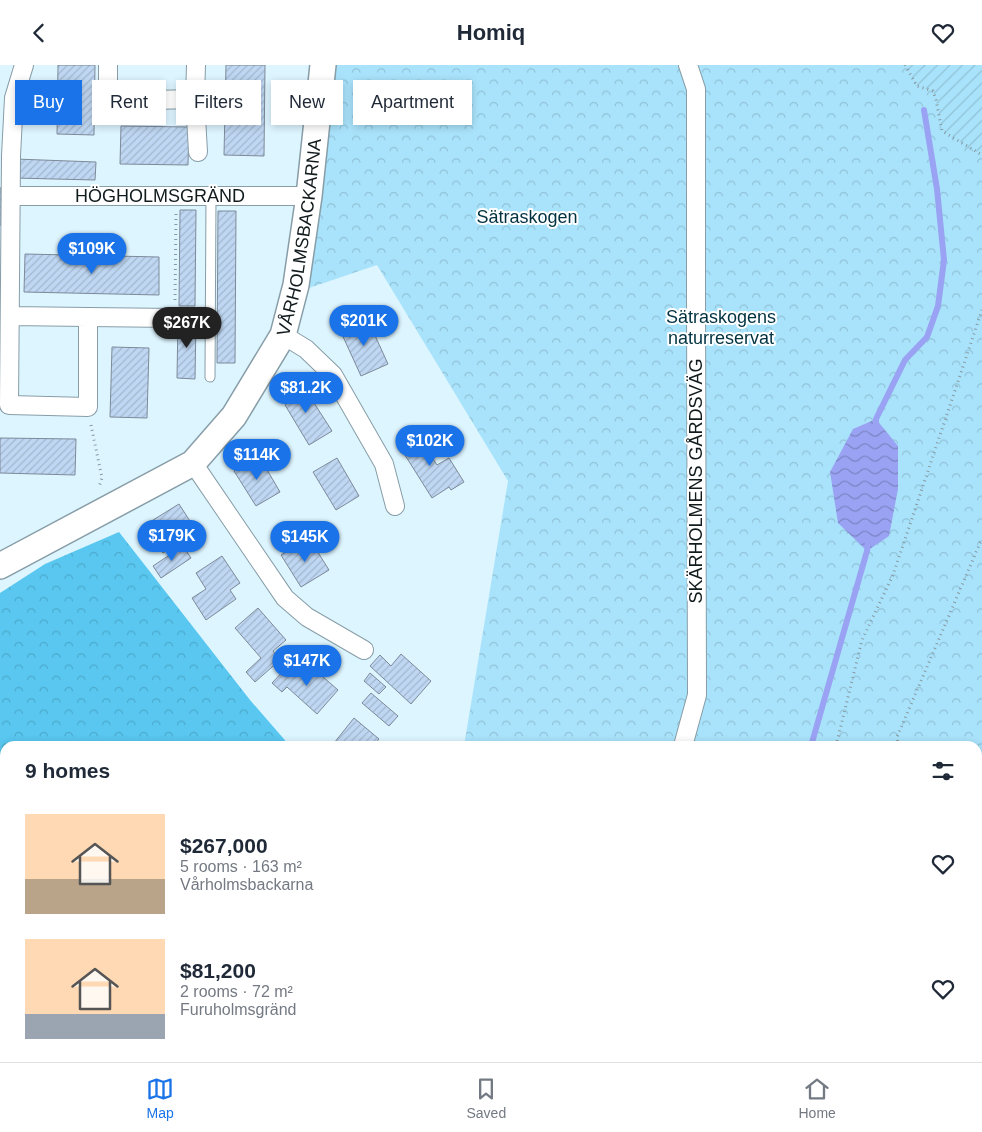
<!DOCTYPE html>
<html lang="en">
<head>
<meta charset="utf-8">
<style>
  body { margin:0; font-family:Arial,sans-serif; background:#f6f6f7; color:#1f2937; height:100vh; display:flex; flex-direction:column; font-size:19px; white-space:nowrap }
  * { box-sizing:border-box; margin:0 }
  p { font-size:16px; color:#747a83 }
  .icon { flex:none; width:28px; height:28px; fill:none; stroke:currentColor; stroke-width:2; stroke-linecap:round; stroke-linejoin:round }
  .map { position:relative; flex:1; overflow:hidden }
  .details { position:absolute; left:0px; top:676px; width:982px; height:321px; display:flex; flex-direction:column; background:#fff; border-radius:15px 15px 0 0; box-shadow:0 2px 8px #0003 }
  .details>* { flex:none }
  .guide { position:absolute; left:15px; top:15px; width:500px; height:45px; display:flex; gap:10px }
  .price { position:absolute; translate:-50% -42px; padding:0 11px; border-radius:18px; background:#1a73e8; color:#fff; font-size:16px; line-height:32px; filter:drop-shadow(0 1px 2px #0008) }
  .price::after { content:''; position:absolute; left:50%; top:30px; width:15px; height:11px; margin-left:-8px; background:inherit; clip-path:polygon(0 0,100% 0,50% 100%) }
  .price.current { background:#222; color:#fff }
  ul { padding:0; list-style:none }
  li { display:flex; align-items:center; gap:15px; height:125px; padding:0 25px }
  li span { display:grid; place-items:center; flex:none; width:140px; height:100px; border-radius:0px; color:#555 }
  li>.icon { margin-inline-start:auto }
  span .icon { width:60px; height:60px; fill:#fffc; stroke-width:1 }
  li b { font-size:21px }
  h2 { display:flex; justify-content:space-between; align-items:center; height:60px; padding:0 25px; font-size:21px }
  .pill { padding:0 18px; border-radius:0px; background:#fff; box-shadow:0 2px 8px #0003; font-size:18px; line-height:45px }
  .pill.current { background:#1a73e8; color:#fff }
  header { display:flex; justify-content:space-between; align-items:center; height:65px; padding:0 25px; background:#fff; font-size:22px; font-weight:600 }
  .tab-bar { display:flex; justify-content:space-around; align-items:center; height:70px; border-top:1px solid #e0e1e3; background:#fff; font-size:14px; color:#747a83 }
  .tab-bar a { display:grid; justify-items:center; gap:2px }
  .tab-bar .current { color:#1a73e8 }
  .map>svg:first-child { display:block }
</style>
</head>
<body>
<header><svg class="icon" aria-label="back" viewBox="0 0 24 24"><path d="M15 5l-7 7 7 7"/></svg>Homiq<svg class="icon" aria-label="heart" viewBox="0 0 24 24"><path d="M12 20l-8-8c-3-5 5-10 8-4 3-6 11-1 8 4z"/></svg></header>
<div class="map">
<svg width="982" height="997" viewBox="0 0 982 997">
  <defs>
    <pattern id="grass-dots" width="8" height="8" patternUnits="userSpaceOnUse" patternTransform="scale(1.25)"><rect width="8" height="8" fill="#a9e3fb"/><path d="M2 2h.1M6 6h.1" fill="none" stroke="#90c2d7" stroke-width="1.8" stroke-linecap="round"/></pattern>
    <pattern id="forest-crowns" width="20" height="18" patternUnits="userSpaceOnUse" patternTransform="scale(1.25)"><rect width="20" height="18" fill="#59c7f0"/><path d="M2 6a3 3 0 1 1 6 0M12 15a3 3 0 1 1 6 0" fill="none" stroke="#4caacd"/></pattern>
    <pattern id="park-crowns" width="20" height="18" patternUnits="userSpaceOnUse" patternTransform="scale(1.25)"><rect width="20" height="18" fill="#a9e3fb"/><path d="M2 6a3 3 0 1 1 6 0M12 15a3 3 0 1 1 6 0" fill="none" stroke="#90c2d7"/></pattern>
    <pattern id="garden-furrows" width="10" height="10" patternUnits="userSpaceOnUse" patternTransform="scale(1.25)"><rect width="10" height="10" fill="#a9e3fb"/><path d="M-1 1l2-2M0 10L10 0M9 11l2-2" fill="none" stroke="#90c2d7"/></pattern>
    <pattern id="water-waves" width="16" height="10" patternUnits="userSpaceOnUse" patternTransform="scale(1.25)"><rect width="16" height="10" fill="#9aa3f3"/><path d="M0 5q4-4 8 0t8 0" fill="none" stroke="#7c84c4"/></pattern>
    <pattern id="building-hatch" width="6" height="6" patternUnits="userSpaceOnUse" patternTransform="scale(1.25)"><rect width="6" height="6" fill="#bfd7f2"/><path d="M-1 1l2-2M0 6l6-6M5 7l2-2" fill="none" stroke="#a3b8cf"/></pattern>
  </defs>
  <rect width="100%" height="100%" fill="#ddf5ff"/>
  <polygon fill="url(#grass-dots)" points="247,992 339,992 341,997 248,997"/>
  <g fill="url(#forest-crowns)">
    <polygon points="119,467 250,635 290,681 5,681 5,740 0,735 0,528 45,499"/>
    <polygon points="625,992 627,997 341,997 339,993"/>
  </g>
  <polygon fill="url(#park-crowns)" points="335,0 982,0 982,997 410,997 411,992 978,992 978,681 464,681 508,416 377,200 309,223"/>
  <polygon fill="url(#garden-furrows)" points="905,0 982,0 982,90 942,66 936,35 933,26 917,21"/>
  <polygon fill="url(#water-waves)" points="876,354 898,381 898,424 889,471 867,486 838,458 830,407 853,364"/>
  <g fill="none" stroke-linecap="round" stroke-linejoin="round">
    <g stroke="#9aa3f3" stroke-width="6">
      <polyline points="876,361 876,354 905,295 927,272 938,241 944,195 937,124 924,45"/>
      <polyline points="811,681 867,486 868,478"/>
      <polyline points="820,997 821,992"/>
    </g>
  </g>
  <g fill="url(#building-hatch)" stroke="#7d8a9a">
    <polygon points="58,0 95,0 94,70 57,69"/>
    <polygon points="226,0 265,0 264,91 224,90"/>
    <polygon points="121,61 189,62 188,100 120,99"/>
    <polygon points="15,94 96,97 95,115 14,113"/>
    <polygon points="0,123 3,123 2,160 0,160"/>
    <polygon points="180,145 196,145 195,241 179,241"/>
    <polygon points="218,146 236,146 235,298 217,298"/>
    <polygon points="25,189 159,192 159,230 24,227"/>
    <polygon points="367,253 388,299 361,311 340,265"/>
    <polygon points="178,255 196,255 195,314 177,313"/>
    <polygon points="112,282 149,283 147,353 110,352"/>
    <polygon points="298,318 305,328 307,327 332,366 309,380 285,340 288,338 281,328"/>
    <polygon points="416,367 437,400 449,393 464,417 451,425 449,422 432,433 398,379"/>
    <polygon points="0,373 76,374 75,410 0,408"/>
    <polygon points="259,391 280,427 256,441 234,406"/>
    <polygon points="337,393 359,431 336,445 313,407"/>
    <polygon points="179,439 197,467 163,488 145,460"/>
    <polygon points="309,473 329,505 301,522 281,490"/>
    <polygon points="183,481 191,493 161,513 153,501"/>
    <polygon points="222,491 240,518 230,525 236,534 206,555 192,533 206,524 196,508"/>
    <polygon points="258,543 286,575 273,586 280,595 255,617 246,607 261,593 235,563"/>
    <polygon points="401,589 431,616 411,639 370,601 380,590 391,601"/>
    <polygon points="307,598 338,625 317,649 287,622 282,627 272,618 288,601 297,609"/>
    <polygon points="370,608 386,622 379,629 364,616"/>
    <polygon points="371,628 398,651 389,661 362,638"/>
    <polygon points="354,653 379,674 373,681 338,681 334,678"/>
    <polygon points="5,941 5,966 0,970 0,944"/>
    <polygon points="5,991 5,992 55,992 48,997 0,997 0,994"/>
    <polygon points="78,992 92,992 95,997 73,997"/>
  </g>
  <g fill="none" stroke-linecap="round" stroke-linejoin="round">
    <g stroke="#879da7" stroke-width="11">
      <polyline id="lane" points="210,312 211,131"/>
    </g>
    <g stroke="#879da7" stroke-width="20">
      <g id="street">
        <polyline points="108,0 108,36 195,34 196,0"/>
        <polyline points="195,34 198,87"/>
        <polyline points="11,131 309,131"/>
        <polyline points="10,251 88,252 88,342 9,340 11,91 14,33 24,0"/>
        <polyline points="88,252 175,253"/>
        <polyline points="283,270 306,284 333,310 384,399 395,441"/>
        <polyline points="193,398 285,533 307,552 364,585"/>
        <polyline points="683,681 697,630 696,230 696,24 688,0"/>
        <polyline points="0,824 5,829"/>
        <polyline points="0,892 5,888"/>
      </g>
    </g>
    <g stroke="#879da7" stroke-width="28">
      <g id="secondary">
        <path id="s1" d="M 0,501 L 193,398 L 234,351 L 283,270 L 296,220 L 309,131 L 323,0"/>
      </g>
    </g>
    <g stroke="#8799a0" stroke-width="3" stroke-dasharray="1 4" stroke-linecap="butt">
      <polyline points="905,0 917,21 933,26 936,35 942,66 982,90"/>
      <polyline points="175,235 176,149"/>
      <polyline points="91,360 102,413 99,422"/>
      <polyline points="836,681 862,575 893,510 982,245"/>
      <polyline points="898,681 897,672 980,478 982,476"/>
      <polyline points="0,761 5,767"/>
      <polyline points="978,898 982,904"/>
      <polyline points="238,992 239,997"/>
      <polyline points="647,992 649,997"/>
      <polyline points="834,997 834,992"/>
    </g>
    <use href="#lane" stroke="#fff" stroke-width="9"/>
    <use href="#street" stroke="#fff" stroke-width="18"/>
    <use href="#secondary" stroke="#fff" stroke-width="25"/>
  </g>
  <g text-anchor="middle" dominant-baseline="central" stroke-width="4" stroke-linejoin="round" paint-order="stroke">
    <g font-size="18" fill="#111a1d" stroke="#fff">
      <text x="160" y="131">HÖGHOLMSGRÄND</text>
      <text stroke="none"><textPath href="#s1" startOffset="475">VÅRHOLMSBACKARNA</textPath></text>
      <text transform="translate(696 416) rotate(-90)">SKÄRHOLMENS GÅRDSVÄG</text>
    </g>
    <g font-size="18" fill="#003242" stroke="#fff">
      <text x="527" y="152">Sätraskogen</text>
      <text x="721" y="252">Sätraskogens<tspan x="721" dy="21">naturreservat</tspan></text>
    </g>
  </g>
</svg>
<b class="price" style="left:92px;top:210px">$109K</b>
<b class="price" style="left:364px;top:282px">$201K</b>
<b class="price current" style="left:187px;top:284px">$267K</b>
<b class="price" style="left:306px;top:349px">$81.2K</b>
<b class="price" style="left:430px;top:402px">$102K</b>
<b class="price" style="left:257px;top:416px">$114K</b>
<b class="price" style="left:172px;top:497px">$179K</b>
<b class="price" style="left:305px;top:498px">$145K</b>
<b class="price" style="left:307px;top:622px">$147K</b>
<div class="guide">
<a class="pill current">Buy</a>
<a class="pill">Rent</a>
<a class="pill">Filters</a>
<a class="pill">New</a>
<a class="pill">Apartment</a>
</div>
<section class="details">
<h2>9 homes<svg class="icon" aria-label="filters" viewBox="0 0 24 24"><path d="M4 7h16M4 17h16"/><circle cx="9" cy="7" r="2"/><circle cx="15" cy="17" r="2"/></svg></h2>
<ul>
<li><span style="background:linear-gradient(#ffd9b3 65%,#b9a48a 0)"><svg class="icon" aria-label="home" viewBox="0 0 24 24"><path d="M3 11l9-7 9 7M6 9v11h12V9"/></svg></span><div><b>$267,000</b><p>5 rooms · 163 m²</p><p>Vårholmsbackarna</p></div><svg class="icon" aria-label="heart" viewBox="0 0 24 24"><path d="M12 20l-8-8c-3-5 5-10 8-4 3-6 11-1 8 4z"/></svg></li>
<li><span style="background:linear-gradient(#ffd9b3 75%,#9aa5b1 0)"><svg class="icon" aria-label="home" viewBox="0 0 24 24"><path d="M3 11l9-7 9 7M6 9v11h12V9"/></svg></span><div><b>$81,200</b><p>2 rooms · 72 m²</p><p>Furuholmsgränd</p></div><svg class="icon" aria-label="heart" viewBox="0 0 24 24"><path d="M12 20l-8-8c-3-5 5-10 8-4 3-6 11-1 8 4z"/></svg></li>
</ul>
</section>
</div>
<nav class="tab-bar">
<a class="current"><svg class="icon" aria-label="map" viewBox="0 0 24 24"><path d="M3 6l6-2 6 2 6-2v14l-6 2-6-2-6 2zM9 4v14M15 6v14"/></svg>Map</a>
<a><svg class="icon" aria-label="saved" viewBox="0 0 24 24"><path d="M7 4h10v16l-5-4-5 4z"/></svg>Saved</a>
<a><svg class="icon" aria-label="home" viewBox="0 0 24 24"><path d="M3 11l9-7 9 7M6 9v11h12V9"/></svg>Home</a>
</nav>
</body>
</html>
